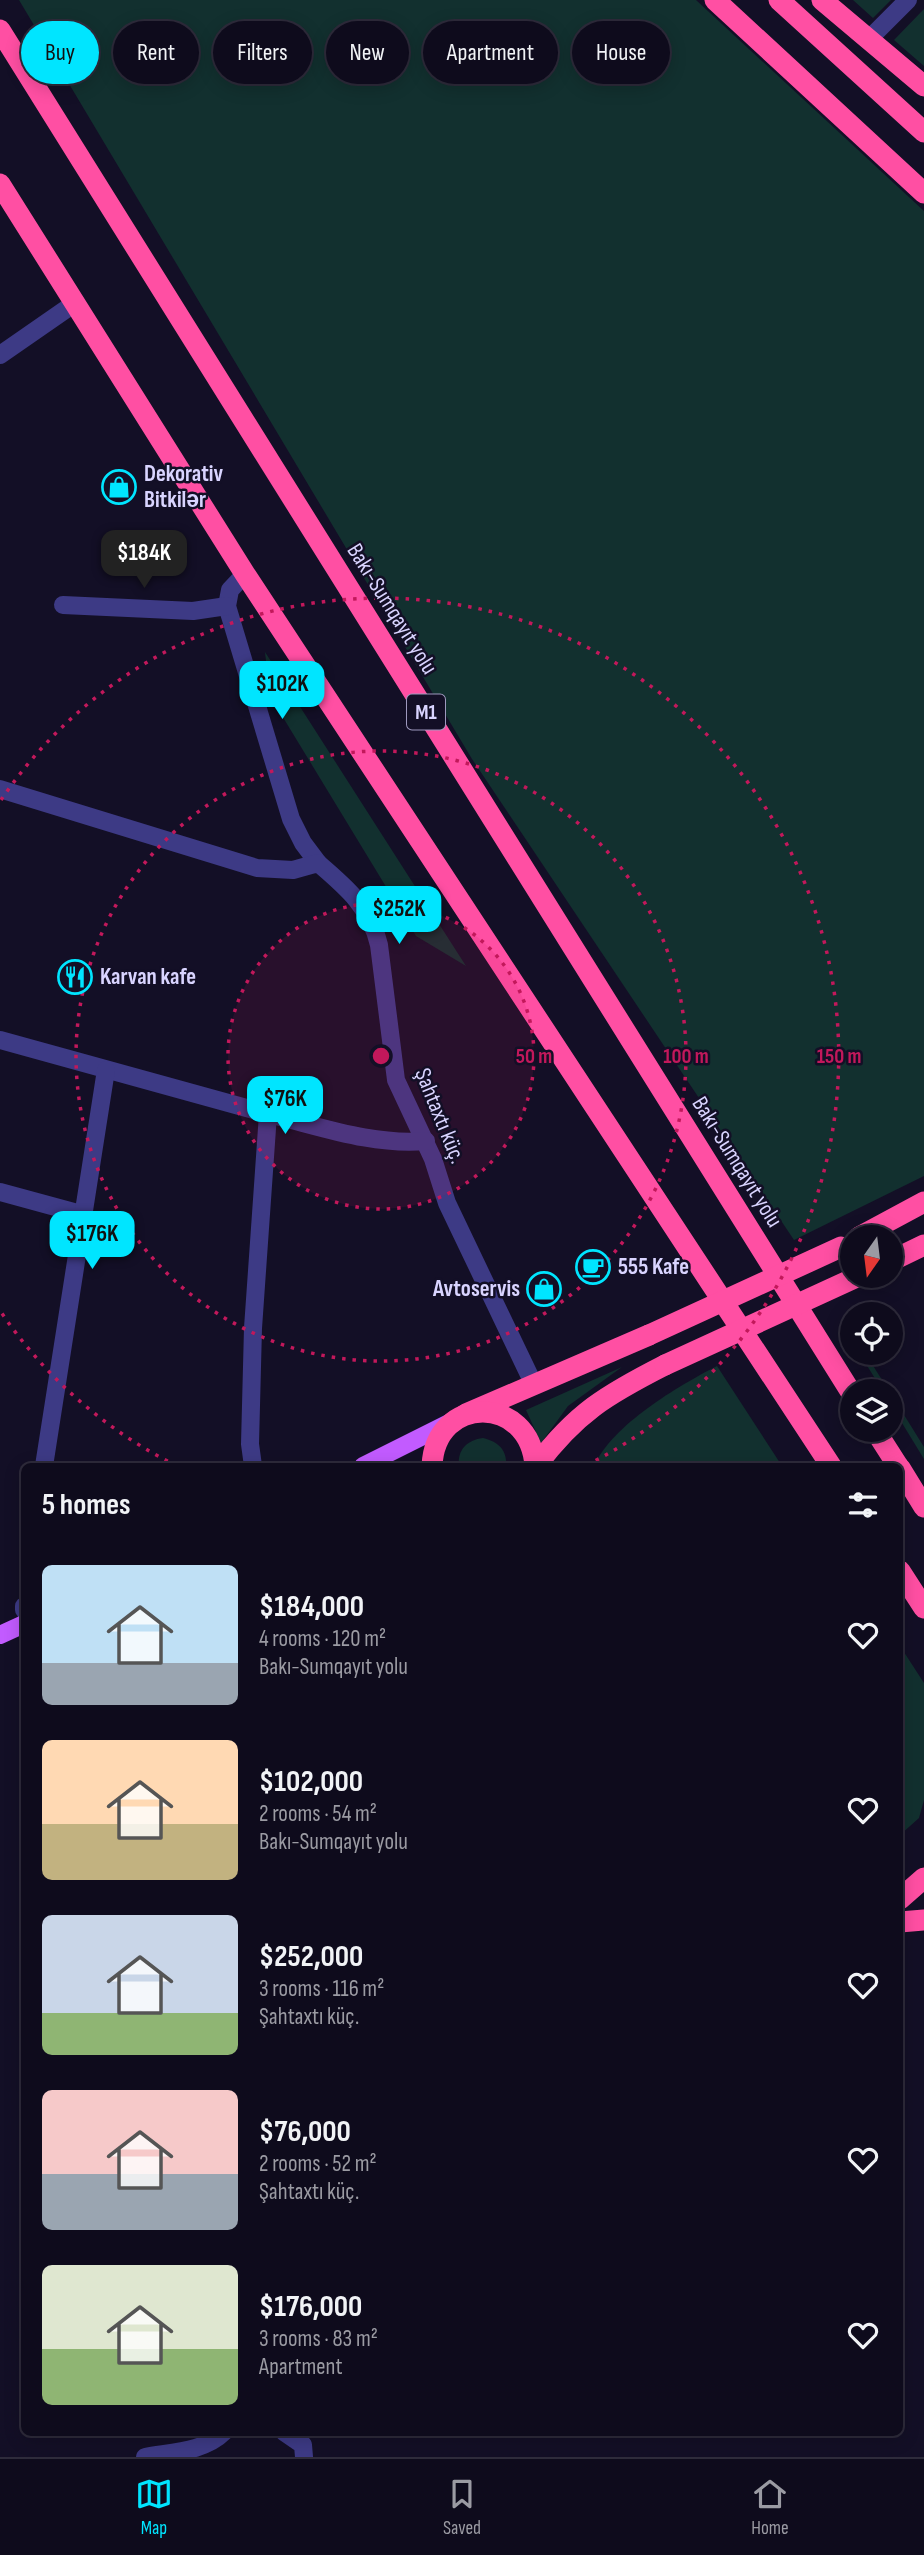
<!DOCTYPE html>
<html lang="en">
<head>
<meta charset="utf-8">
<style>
  body { margin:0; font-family:"Sofia Sans Condensed",sans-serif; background:#171425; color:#f1f3f6; height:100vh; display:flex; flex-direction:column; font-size:26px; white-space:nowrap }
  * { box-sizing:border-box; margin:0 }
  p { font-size:23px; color:#9b9ba3 }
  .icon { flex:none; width:38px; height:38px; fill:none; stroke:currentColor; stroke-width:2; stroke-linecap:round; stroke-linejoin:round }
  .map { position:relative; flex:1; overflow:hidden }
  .side { position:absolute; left:21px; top:1463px; width:882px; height:973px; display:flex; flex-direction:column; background:#0e0b1c; border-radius:10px; box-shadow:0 4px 18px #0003,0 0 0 2px #2e2b3b }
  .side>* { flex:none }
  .banner { position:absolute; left:21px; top:21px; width:882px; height:63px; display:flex; gap:14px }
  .needle { width:46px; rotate:194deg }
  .fabs { position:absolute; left:840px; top:1225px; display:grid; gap:14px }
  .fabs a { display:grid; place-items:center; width:63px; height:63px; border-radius:50%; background:#0e0b1c; box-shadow:0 4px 18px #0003,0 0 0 2px #2e2b3b; font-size:35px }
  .price { position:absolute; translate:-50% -60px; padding:0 16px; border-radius:14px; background:#00e5ff; color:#111; font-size:23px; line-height:46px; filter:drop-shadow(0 2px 4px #0008) }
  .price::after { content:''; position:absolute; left:50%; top:42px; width:21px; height:16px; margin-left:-10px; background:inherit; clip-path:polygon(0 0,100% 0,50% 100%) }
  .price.active { background:#222; color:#fff }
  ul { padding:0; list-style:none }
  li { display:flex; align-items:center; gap:21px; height:175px; padding:0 21px }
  li span { display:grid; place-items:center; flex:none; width:196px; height:140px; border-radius:10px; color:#555 }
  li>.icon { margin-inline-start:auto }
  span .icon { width:84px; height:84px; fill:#fffc; stroke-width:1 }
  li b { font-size:30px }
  h2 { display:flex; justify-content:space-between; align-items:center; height:84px; padding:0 21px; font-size:30px }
  .pill { padding:0 24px; border-radius:32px; background:#0e0b1c; box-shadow:0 4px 18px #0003,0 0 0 2px #2e2b3b; font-size:24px; line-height:63px }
  .pill.active { background:#00e5ff; color:#111 }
  .tabs { display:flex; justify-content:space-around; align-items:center; height:98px; border-top:2px solid #2e2b3b; background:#0e0b1c; font-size:19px; color:#9b9ba3 }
  .tabs a { display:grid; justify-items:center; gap:4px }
  .tabs .active { color:#00e5ff }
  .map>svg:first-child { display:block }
</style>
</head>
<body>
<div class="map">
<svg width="924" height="2457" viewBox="0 0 924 2457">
  <rect width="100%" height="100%" fill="#130f26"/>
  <g fill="#12302f">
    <polygon points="19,0 696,0 924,211 924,1176 794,1240 472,759"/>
    <polygon points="853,0 891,0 873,18"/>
    <polygon points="924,9 924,66 894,40"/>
    <polygon points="265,652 466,966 416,936 270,696"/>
    <polygon points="859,1353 865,1353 889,1391 883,1391"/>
    <path d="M 717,1366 L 782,1466 L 594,1466 C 612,1425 678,1386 717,1366 Z"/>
    <polygon points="622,1367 568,1406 541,1443 526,1410"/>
    <polygon points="891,1394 924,1447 924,1459 891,1405"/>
    <path d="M 483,1438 C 499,1442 507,1450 506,1466 L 459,1466 C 457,1450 467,1440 483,1438 Z"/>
    <polygon points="900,1646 924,1683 924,1800 919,1818 900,1835"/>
  </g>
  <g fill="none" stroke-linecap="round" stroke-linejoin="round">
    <g stroke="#3d3a85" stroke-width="18">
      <polyline points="870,38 908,0"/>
      <polyline points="0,355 75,303"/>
      <polyline points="245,574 230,590 227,606 291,819 303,843 318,863"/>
      <polyline points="63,605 193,611 227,606"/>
      <path d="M 0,789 L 257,868 L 293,870 L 318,863 C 346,887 371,908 379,945 L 396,1080 L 433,1159 L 447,1203 L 534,1385"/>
      <polyline points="0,1040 268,1114 253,1328 250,1444 253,1466"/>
      <path d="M 268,1114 C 319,1126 373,1146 426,1141"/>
      <polyline points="0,1192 81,1214"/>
      <polyline points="44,1466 106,1070"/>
      <polyline points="24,1606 24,1610"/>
      <polyline points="284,2432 303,2445 304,2457"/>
      <path d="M 145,2457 C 171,2452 204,2452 224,2432"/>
    </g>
    <g stroke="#c25bff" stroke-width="18">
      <polyline points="363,1466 451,1422"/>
      <polyline points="0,1635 24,1624"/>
    </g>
    <g stroke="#ff4fa3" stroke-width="21">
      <polyline points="715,0 924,193"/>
      <polyline points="779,0 924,132"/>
      <polyline points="822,0 924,86"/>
      <polyline points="0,30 852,1394"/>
      <polyline points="0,184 245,574 831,1466"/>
      <polyline points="859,1237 924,1202"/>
      <polyline points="891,1261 924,1245"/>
      <polyline points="466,1414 649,1335"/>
      <polyline points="875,1430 898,1466"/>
      <path d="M 432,1466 C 435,1394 530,1394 535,1466"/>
      <path d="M 536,1466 C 576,1413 606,1395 665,1365"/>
      <polyline points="900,1468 924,1507"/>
      <polyline points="900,1571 924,1608"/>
      <polyline points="900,1899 924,1878"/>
      <polyline points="900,1922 924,1920"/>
    </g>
    <g stroke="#ff4fa3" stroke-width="21">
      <polyline points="649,1335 841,1247"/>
      <polyline points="665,1365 859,1276"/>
    </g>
  </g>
  <circle cx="381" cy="1056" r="153" fill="#c2185b" fill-opacity=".12"/>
  <g fill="none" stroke="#c2185b" stroke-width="3.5" stroke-dasharray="3.5 7">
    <circle cx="381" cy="1056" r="153"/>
    <circle cx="381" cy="1056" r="305"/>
    <path d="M177 1466A458 458 0 0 1 1 1312M1 800A458 458 0 1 1 585 1466"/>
  </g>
  <defs>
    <g id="shop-ring" transform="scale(1.75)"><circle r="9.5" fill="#130f26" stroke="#00e5ff" stroke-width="1.5"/><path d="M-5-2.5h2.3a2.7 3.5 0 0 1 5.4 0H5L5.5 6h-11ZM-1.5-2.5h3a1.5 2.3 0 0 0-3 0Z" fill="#00e5ff"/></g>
    <g id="restaurant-ring" transform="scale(1.75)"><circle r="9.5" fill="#130f26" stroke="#00e5ff" stroke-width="1.5"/><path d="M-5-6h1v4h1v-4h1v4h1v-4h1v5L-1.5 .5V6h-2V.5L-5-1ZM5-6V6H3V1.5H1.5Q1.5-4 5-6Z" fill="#00e5ff"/></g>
    <g id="cafe-ring" transform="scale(1.75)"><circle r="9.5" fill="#130f26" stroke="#00e5ff" stroke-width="1.5"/><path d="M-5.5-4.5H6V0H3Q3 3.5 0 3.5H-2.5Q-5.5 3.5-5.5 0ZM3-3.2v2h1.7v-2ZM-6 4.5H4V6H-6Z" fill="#00e5ff"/></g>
  </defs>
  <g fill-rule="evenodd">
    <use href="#shop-ring" x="119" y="487"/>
    <use href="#restaurant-ring" x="75" y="977"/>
    <use href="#cafe-ring" x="593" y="1267"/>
    <use href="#shop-ring" x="544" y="1289"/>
  </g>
  <g text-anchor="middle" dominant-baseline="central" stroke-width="5" stroke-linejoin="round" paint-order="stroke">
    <rect fill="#130f26" stroke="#9e99be" stroke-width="2" x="407" y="694.5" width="38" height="35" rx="5"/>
    <g font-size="21" font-weight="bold" fill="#d9d4ff">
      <text x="426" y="712">M1</text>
    </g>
    <g font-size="23" font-weight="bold" fill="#d9d4ff" stroke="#130f26" text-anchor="start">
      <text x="144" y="474">Dekorativ<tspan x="144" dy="26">Bitkilər</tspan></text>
      <text x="100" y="977">Karvan kafe</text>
      <text x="618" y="1267">555 Kafe</text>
      <text x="520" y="1289" text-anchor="end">Avtoservis</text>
    </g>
    <g font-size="23" fill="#d9d4ff" stroke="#130f26">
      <text transform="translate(392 609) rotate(58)">Bakı-Sumqayıt yolu</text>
      <text transform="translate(440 1116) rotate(68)">Şahtaxtı küç.</text>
      <text transform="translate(737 1162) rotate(58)">Bakı-Sumqayıt yolu</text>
    </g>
  </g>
  <circle cx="381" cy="1056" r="10" fill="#c2185b" stroke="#130f26" stroke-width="3.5"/>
  <g font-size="21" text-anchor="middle" font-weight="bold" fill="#c2185b" stroke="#130f26" stroke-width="5" stroke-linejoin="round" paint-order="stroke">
    <text x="534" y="1063">50 m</text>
    <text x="686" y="1063">100 m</text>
    <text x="839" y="1063">150 m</text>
  </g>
</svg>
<div class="fabs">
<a><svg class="needle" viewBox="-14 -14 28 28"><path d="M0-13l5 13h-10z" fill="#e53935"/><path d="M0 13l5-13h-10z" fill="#9b9ba3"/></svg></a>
<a><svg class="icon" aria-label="locate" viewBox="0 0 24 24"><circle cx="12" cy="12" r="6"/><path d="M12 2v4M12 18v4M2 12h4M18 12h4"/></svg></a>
<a><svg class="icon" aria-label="layers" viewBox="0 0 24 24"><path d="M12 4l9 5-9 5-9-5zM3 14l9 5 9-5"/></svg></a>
</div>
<b class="price active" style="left:144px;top:590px">$184K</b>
<b class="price" style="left:282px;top:721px">$102K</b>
<b class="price" style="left:399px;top:946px">$252K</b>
<b class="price" style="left:285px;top:1136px">$76K</b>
<b class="price" style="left:92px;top:1271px">$176K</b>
<div class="banner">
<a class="pill active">Buy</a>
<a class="pill">Rent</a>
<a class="pill">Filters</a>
<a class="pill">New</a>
<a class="pill">Apartment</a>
<a class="pill">House</a>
</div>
<section class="side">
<h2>5 homes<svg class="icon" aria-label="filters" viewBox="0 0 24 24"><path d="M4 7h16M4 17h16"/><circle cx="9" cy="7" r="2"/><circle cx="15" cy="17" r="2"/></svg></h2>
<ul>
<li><span style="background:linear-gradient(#bfe0f5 70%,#9aa5b1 0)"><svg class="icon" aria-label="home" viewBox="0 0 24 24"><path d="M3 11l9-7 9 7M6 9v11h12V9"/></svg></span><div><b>$184,000</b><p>4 rooms · 120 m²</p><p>Bakı-Sumqayıt yolu</p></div><svg class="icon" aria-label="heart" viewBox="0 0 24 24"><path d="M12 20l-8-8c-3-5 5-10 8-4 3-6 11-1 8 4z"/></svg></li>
<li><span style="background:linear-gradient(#ffd9b3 60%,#c2b280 0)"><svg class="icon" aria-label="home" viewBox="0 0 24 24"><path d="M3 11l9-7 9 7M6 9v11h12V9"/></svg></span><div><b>$102,000</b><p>2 rooms · 54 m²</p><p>Bakı-Sumqayıt yolu</p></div><svg class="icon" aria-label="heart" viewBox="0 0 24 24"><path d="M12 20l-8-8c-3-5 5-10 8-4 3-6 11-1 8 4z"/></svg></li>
<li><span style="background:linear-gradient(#c9d6e8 70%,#8fb573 0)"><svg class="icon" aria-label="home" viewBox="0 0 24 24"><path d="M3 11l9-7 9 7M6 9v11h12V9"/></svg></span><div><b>$252,000</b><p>3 rooms · 116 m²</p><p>Şahtaxtı küç.</p></div><svg class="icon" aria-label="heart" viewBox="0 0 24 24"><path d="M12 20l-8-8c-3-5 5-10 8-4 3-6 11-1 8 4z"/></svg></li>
<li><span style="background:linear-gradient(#f6c9c9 60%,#9aa5b1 0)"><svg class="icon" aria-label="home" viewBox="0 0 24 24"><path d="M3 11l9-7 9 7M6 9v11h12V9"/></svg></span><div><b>$76,000</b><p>2 rooms · 52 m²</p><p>Şahtaxtı küç.</p></div><svg class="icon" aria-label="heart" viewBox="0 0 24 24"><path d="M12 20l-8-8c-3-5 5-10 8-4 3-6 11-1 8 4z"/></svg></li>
<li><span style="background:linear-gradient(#dfe7d0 60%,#8fb573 0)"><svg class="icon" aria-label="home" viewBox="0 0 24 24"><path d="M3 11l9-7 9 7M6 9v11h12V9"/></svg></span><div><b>$176,000</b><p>3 rooms · 83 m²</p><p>Apartment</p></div><svg class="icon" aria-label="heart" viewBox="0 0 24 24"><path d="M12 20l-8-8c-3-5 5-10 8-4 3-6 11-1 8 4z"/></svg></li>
</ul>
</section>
</div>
<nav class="tabs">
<a class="active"><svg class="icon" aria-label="map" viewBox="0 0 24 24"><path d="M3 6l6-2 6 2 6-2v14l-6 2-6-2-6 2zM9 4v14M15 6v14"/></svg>Map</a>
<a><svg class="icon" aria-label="saved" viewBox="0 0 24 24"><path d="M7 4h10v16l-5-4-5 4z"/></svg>Saved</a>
<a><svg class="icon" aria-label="home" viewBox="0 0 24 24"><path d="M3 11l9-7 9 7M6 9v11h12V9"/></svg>Home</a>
</nav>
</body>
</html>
